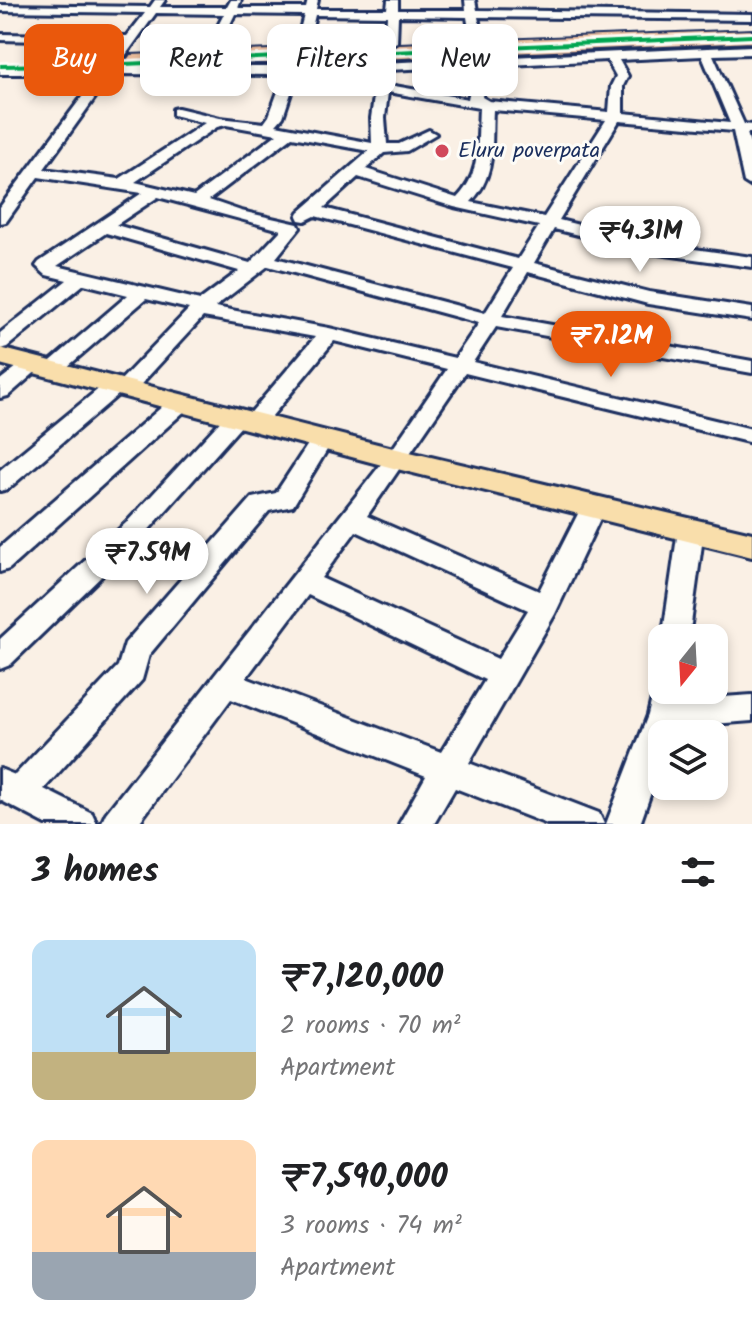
<!DOCTYPE html>
<html lang="en">
<head>
<meta charset="utf-8">
<style>
  body { margin:0; font-family:Kalam,sans-serif; background:#f6f6f6; color:#202124; height:100vh; display:flex; flex-direction:column; font-size:30px; white-space:nowrap }
  * { box-sizing:border-box; margin:0 }
  p { font-size:26px; color:#757577 }
  .icon { flex:none; width:44px; height:44px; fill:none; stroke:currentColor; stroke-width:2; stroke-linecap:round; stroke-linejoin:round }
  .map { position:relative; height:824px; overflow:hidden }
  .drawer { display:flex; flex-direction:column; background:#fff; flex:1 }
  .drawer>* { flex:none }
  .banner { position:absolute; left:24px; top:24px; width:704px; height:72px; display:flex; gap:16px }
  .needle { width:52px; rotate:198deg }
  .controls { position:absolute; left:648px; top:624px; display:grid; gap:16px }
  .controls a { display:grid; place-items:center; width:80px; height:80px; border-radius:16px; background:#fff; box-shadow:0 4px 12px #0003; font-size:40px }
  .price { position:absolute; translate:-50% -68px; padding:0 18px; border-radius:28px; background:#fff; color:#222; font-size:26px; line-height:52px; filter:drop-shadow(0 2px 4px #0008) }
  .price::after { content:''; position:absolute; left:50%; top:48px; width:24px; height:18px; margin-left:-12px; background:inherit; clip-path:polygon(0 0,100% 0,50% 100%) }
  .price.selected { background:#ea580c; color:#fff }
  ul { padding:0; list-style:none }
  li { display:flex; align-items:center; gap:24px; height:200px; padding:0 32px }
  li span { display:grid; place-items:center; flex:none; width:224px; height:160px; border-radius:16px; color:#555 }
  li>.icon { margin-inline-start:auto }
  span .icon { width:96px; height:96px; fill:#fffc; stroke-width:1 }
  li b { font-size:34px }
  h2 { display:flex; justify-content:space-between; align-items:center; height:96px; padding:0 32px; font-size:34px }
  .pill { padding:0 28px; border-radius:16px; background:#fff; box-shadow:0 4px 12px #0003; font-size:28px; line-height:72px }
  .pill.selected { background:#ea580c; color:#fff }
  .map>svg:first-child { display:block }
</style>
</head>
<body>
<div class="map">
<svg width="752" height="824" viewBox="0 0 752 824">
  <rect width="100%" height="100%" fill="#faf0e5"/>
  <filter id="ink" filterUnits="userSpaceOnUse"><feTurbulence type="fractalNoise" baseFrequency=".0125" numOctaves="2"/><feDisplacementMap in="SourceGraphic" scale="16" xChannelSelector="R" yChannelSelector="G"/><feConvolveMatrix kernelMatrix="1 2 1 2 8 2 1 2 1" color-interpolation-filters="sRGB"/></filter>
  <g filter="url(#ink)">
    <polygon fill="#eebf9e" stroke="#1b2f5e" stroke-width="2" points="752,29 752,43 292,64 123,64 130,54 204,51 214,56 220,51 296,48 304,50 309,47 383,44 392,48 399,43"/>
    <g fill="none" stroke-linecap="round" stroke-linejoin="round">
      <g stroke="#1b2f5e" stroke-width="6">
        <g id="minor">
          <path d="M 155,0 L 165,0 L 160,7 L 227,7 L 231,0 L 241,0 L 238,8 L 306,8 L 308,0 L 318,0 L 316,9 L 387,9 L 388,0 L 398,0 L 398,10 L 466,10 L 465,0 L 475,0 L 477,10 L 752,14 L 752,20 L 478,17 L 482,36 L 476,39 L 470,36 L 467,17 L 398,16 L 397,42 L 391,45 L 385,42 L 387,16 L 315,15 L 308,44 L 302,48 L 296,44 L 304,15 L 235,14 L 218,49 L 212,53 L 206,49 L 224,14 L 156,13 L 117,67 L 292,67 L 752,46 L 752,54 L 713,55 L 744,124 L 752,125 L 752,133 L 747,133 L 752,151 L 752,187 L 744,182 L 733,131 L 619,121 L 559,220 L 651,243 L 752,257 L 752,267 L 651,253 L 554,229 L 534,263 L 649,292 L 752,308 L 752,320 L 648,304 L 528,272 L 502,316 L 752,361 L 752,373 L 496,327 L 473,362 L 752,429 L 752,443 L 465,373 L 367,516 L 539,591 L 585,500 L 594,497 L 603,500 L 606,506 L 555,614 L 469,763 L 599,813 L 604,824 L 547,824 L 455,788 L 434,824 L 399,824 L 426,776 L 231,699 L 138,824 L 101,824 L 106,813 L 389,454 L 447,369 L 334,341 L 262,428 L 254,430 L 243,424 L 145,534 L 10,665 L 0,669 L 0,639 L 127,522 L 228,413 L 236,411 L 247,417 L 315,337 L 203,317 L 131,395 L 118,395 L 8,489 L 0,491 L 0,470 L 107,382 L 119,382 L 189,309 L 146,299 L 59,374 L 45,374 L 42,370 L 45,366 L 128,295 L 84,284 L 7,347 L 0,349 L 0,333 L 67,280 L 46,275 L 36,266 L 39,262 L 142,193 L 38,177 L 6,222 L 0,223 L 0,207 L 99,74 L 0,74 L 0,66 L 105,67 L 122,43 L 0,40 L 0,34 L 127,36 L 145,13 L 0,11 L 0,5 L 150,7 ZM 702,56 L 730,123 L 623,113 L 623,86 L 628,76 L 619,60 ZM 607,60 L 616,76 L 611,86 L 609,112 L 489,101 L 482,97 L 487,66 ZM 475,66 L 468,99 L 389,85 L 388,70 ZM 379,71 L 376,83 L 329,74 L 323,78 L 375,90 L 371,118 L 372,143 L 276,125 L 283,117 L 297,75 ZM 112,74 L 284,75 L 269,116 L 264,123 L 220,118 L 178,108 L 173,109 L 173,115 L 205,123 L 119,179 L 44,169 ZM 388,92 L 479,108 C 477,142 482,173 457,198 L 366,169 L 384,153 L 407,151 L 436,134 L 429,130 L 399,144 L 387,144 L 385,118 ZM 493,110 L 606,120 L 544,217 L 471,202 C 497,175 491,144 493,110 ZM 226,125 L 277,134 L 194,196 L 135,182 L 217,127 ZM 292,137 L 369,151 L 299,212 L 297,216 L 299,220 L 305,221 L 315,216 L 513,268 L 485,313 L 276,258 L 300,228 L 298,224 L 241,211 L 209,200 ZM 358,177 L 454,207 L 539,226 L 518,259 L 324,208 ZM 158,197 L 281,230 L 250,263 L 116,225 ZM 106,233 L 239,271 L 200,300 L 57,266 ZM 268,266 L 479,323 L 455,358 L 329,328 L 215,307 ZM 356,531 L 528,610 L 498,659 L 321,578 ZM 308,595 L 485,680 L 441,752 L 246,678 Z"/>
          <polygon points="33,358 40,360 43,364 40,368 8,396 0,398 0,380 26,360"/>
          <polygon points="179,397 190,404 187,409 9,569 0,572 0,547 171,399"/>
          <polygon points="322,433 330,435 333,440 293,506 269,511 149,655 142,680 44,789 92,813 97,824 46,824 0,800 0,769 15,775 118,666 125,643 252,498 276,493 314,435"/>
          <polygon points="691,521 700,524 704,530 689,638 662,640 678,530 682,524"/>
          <polygon points="662,679 662,690 682,690 680,700 752,695 752,721 674,727 672,734 662,734 662,761 640,824 606,824 648,715 656,681"/>
        </g>
      </g>
      <g stroke="#1b2f5e" stroke-width="6">
        <polygon id="major" points="0,348 397,449 752,533 752,557 397,469 0,364"/>
      </g>
      <use href="#minor" fill="#fdfcf7" fill-rule="evenodd"/>
      <use href="#major" fill="#f9deab" fill-rule="evenodd"/>
      <g stroke="#fdfcf7" stroke-width="6">
        <polygon id="rail-1" points="752,34 752,38 124,66 0,68 0,64 124,62"/>
      </g>
      <use href="#rail-1" fill="#00a651" fill-rule="evenodd"/>
    </g>
  </g>
  <circle fill="#d1495b" stroke="#fdfcf7" stroke-width="3" cx="442" cy="151" r="8"/>
  <g text-anchor="middle" dominant-baseline="central" stroke-width="6" stroke-linejoin="round" paint-order="stroke">
    <g font-size="22" fill="#1b2f5e" stroke="#fdfcf7" text-anchor="start">
      <text x="458" y="151">Eluru poverpata</text>
    </g>
  </g>
</svg>
<div class="controls">
<a><svg class="needle" viewBox="-14 -14 28 28"><path d="M0-13l5 13h-10z" fill="#e53935"/><path d="M0 13l5-13h-10z" fill="#757577"/></svg></a>
<a><svg class="icon" aria-label="layers" viewBox="0 0 24 24"><path d="M12 4l9 5-9 5-9-5zM3 14l9 5 9-5"/></svg></a>
</div>
<b class="price" style="left:640px;top:274px">₹4.31M</b>
<b class="price selected" style="left:611px;top:379px">₹7.12M</b>
<b class="price" style="left:147px;top:596px">₹7.59M</b>
<div class="banner">
<a class="pill selected">Buy</a>
<a class="pill">Rent</a>
<a class="pill">Filters</a>
<a class="pill">New</a>
</div>
</div>
<section class="drawer">
<h2>3 homes<svg class="icon" aria-label="filters" viewBox="0 0 24 24"><path d="M4 7h16M4 17h16"/><circle cx="9" cy="7" r="2"/><circle cx="15" cy="17" r="2"/></svg></h2>
<ul>
<li><span style="background:linear-gradient(#bfe0f5 70%,#c2b280 0)"><svg class="icon" aria-label="home" viewBox="0 0 24 24"><path d="M3 11l9-7 9 7M6 9v11h12V9"/></svg></span><div><b>₹7,120,000</b><p>2 rooms · 70 m²</p><p>Apartment</p></div></li>
<li><span style="background:linear-gradient(#ffd9b3 70%,#9aa5b1 0)"><svg class="icon" aria-label="home" viewBox="0 0 24 24"><path d="M3 11l9-7 9 7M6 9v11h12V9"/></svg></span><div><b>₹7,590,000</b><p>3 rooms · 74 m²</p><p>Apartment</p></div></li>
</ul>
</section>
</body>
</html>
